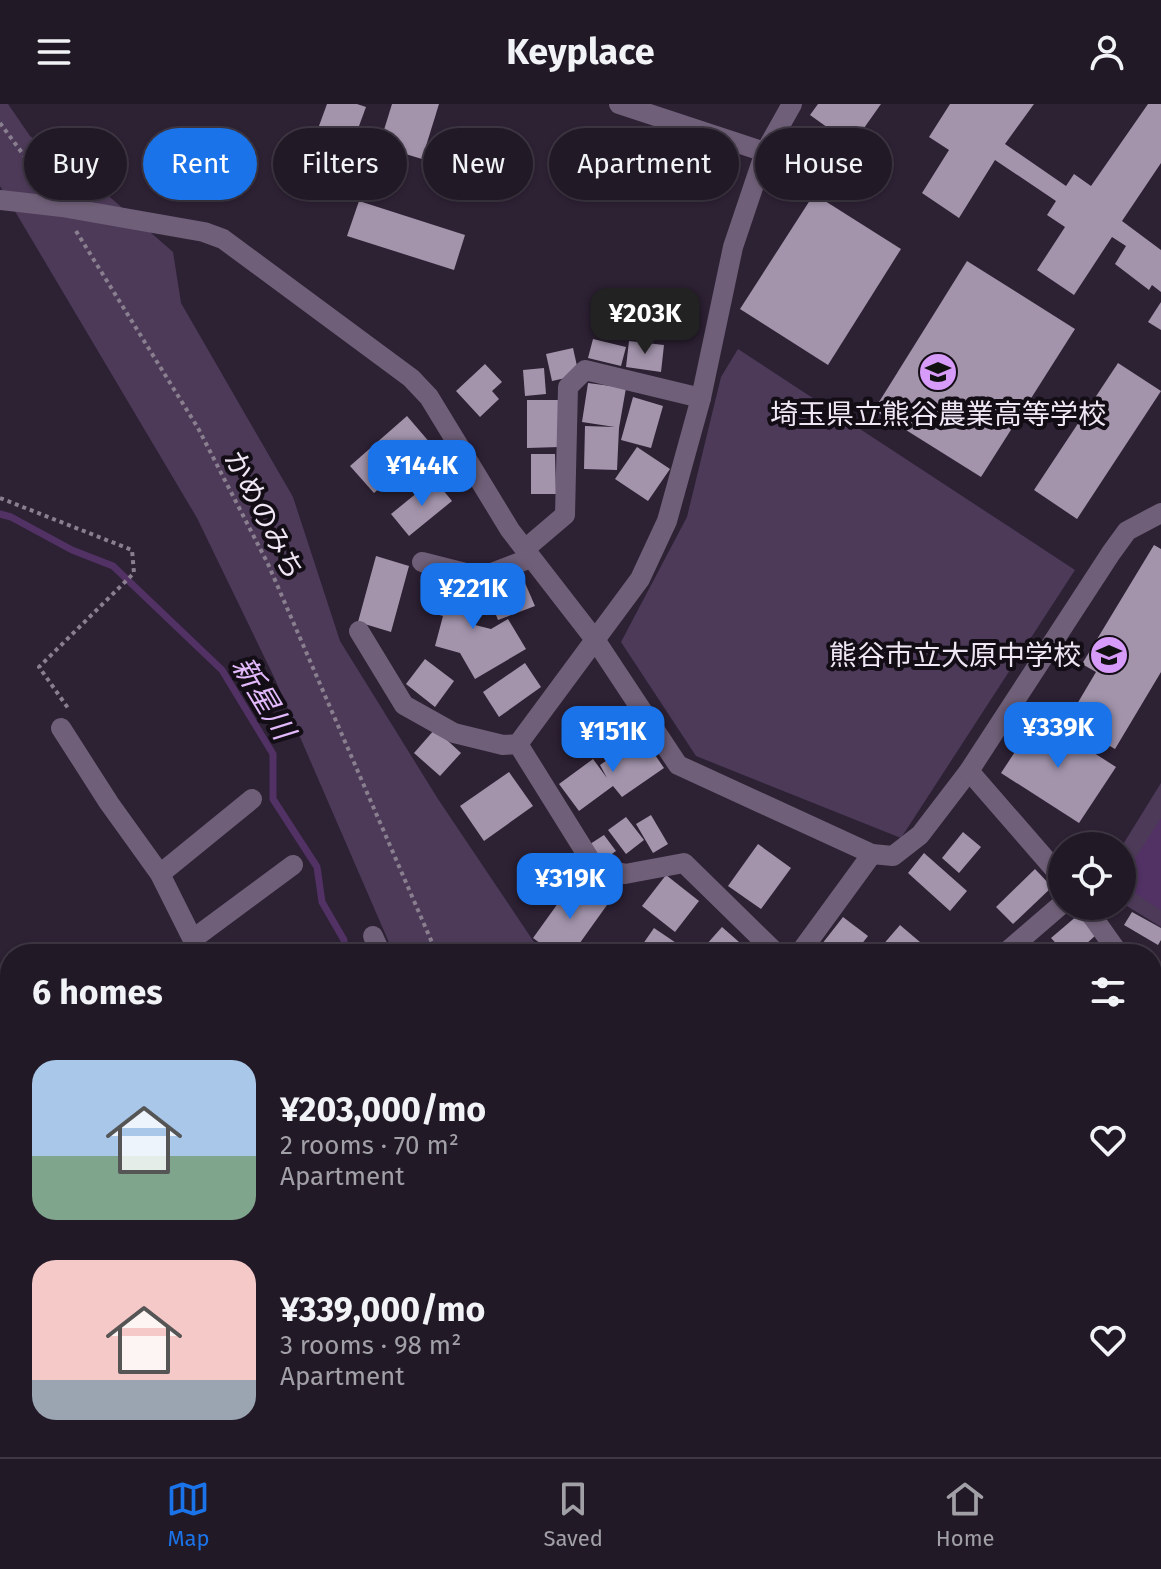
<!DOCTYPE html>
<html lang="en">
<head>
<meta charset="utf-8">
<style>
  body { margin:0; font-family:"Fira Sans","Noto Sans JP",sans-serif; background:#2a222f; color:#f1f3f6; height:100vh; display:flex; flex-direction:column; font-size:30px; white-space:nowrap }
  * { box-sizing:border-box; margin:0 }
  p { font-size:26px; color:#a2a0a7 }
  .icon { flex:none; width:44px; height:44px; fill:none; stroke:currentColor; stroke-width:2; stroke-linecap:round; stroke-linejoin:round }
  .map { position:relative; flex:1; overflow:hidden }
  .sheet { position:absolute; left:0px; top:840px; width:1162px; height:514px; display:flex; flex-direction:column; background:#221927; border-radius:32px 32px 0 0; box-shadow:0 2px 6px #0004,0 0 0 2px #3f3844 }
  .sheet>* { flex:none }
  .hud { position:absolute; left:24px; top:24px; width:1114px; height:72px; display:flex; gap:16px }
  .controls { position:absolute; left:1048px; top:728px; display:grid; gap:16px }
  .controls a { display:grid; place-items:center; width:88px; height:88px; border-radius:50%; background:#221927; box-shadow:0 2px 6px #0004,0 0 0 2px #3f3844; font-size:40px }
  .price { position:absolute; translate:-50% -68px; padding:0 18px; border-radius:16px; background:#1a73e8; color:#fff; font-size:26px; line-height:52px; filter:drop-shadow(0 2px 4px #0008) }
  .price::after { content:''; position:absolute; left:50%; top:48px; width:24px; height:18px; margin-left:-12px; background:inherit; clip-path:polygon(0 0,100% 0,50% 100%) }
  .price.current { background:#222; color:#fff }
  ul { padding:0; list-style:none }
  li { display:flex; align-items:center; gap:24px; height:200px; padding:0 32px }
  li span { display:grid; place-items:center; flex:none; width:224px; height:160px; border-radius:24px; color:#555 }
  li>.icon { margin-inline-start:auto }
  span .icon { width:96px; height:96px; fill:#fffc; stroke-width:1 }
  li b { font-size:34px }
  h2 { display:flex; justify-content:space-between; align-items:center; height:96px; padding:0 32px; font-size:34px }
  .tag { padding:0 28px; border-radius:36px; background:#221927; box-shadow:0 2px 6px #0004,0 0 0 2px #3f3844; font-size:28px; line-height:72px }
  .tag.current { background:#1a73e8; color:#fff }
  header { display:flex; justify-content:space-between; align-items:center; height:104px; padding:0 32px; background:#221927; font-size:36px; font-weight:700 }
  .tab-bar { display:flex; justify-content:space-around; align-items:center; height:112px; border-top:2px solid #3f3844; background:#221927; font-size:22px; color:#a2a0a7 }
  .tab-bar a { display:grid; justify-items:center; gap:4px }
  .tab-bar .current { color:#1a73e8 }
  .map>svg:first-child { display:block }
</style>
</head>
<body>
<header><svg class="icon" aria-label="menu" viewBox="0 0 24 24"><path d="M4 6h16M4 12h16M4 18h16"/></svg>Keyplace<svg class="icon" aria-label="person" viewBox="0 0 24 24"><circle cx="12" cy="8" r="4"/><path d="M4 21q1-7 8-7t8 7"/></svg></header>
<div class="map">
<svg width="1161" height="1353" viewBox="0 0 1161 1353">
  <rect width="100%" height="100%" fill="#2d2134"/>
  <g fill="#4d3a59">
    <polygon points="0,0 8,0 30,32 73,61 173,148 181,199 293,393 340,537 438,695 542,850 394,850 274,573 197,414 0,82"/>
    <polygon points="738,245 1075,466 901,734 696,652 621,538 687,413 721,273"/>
    <polygon points="1161,679 1161,823 1122,799 1122,742"/>
    <polygon points="615,1344 719,1344 724,1353 620,1353"/>
  </g>
  <polygon fill="#523164" points="1161,714 1161,806 1122,781 1122,775"/>
  <g fill="none" stroke-linecap="round" stroke-linejoin="round">
    <g stroke="#523164" stroke-width="7">
      <polyline points="0,410 11,413 72,446 113,462 222,566 273,650 273,695 317,763 322,798 344,836 345,850"/>
      <polyline points="1152,1194 1161,1196"/>
    </g>
  </g>
  <g fill="#a394ac">
    <polygon points="327,0 357,0 366,3 335,87 300,74"/>
    <polygon points="392,0 439,0 422,55 379,42"/>
    <polygon points="818,0 881,0 852,41 810,11"/>
    <polygon points="950,0 1034,0 1005,40 1066,82 1074,70 1091,82 1148,0 1161,0 1161,59 1122,117 1161,146 1161,188 1152,181 1149,186 1115,160 1126,142 1112,133 1074,191 1037,166 1065,123 1047,111 1056,97 995,56 959,114 922,89 949,46 929,33"/>
    <polygon points="814,90 901,145 828,261 740,205"/>
    <polygon points="359,97 465,131 454,166 347,132"/>
    <polygon points="967,157 1075,225 981,373 874,306"/>
    <polygon points="1161,198 1161,226 1148,218"/>
    <polygon points="593,235 626,243 621,262 588,254"/>
    <polygon points="629,237 664,241 661,268 626,263"/>
    <polygon points="573,244 579,271 552,277 546,250"/>
    <polygon points="1118,259 1161,287 1077,415 1034,386"/>
    <polygon points="485,260 502,278 492,287 499,295 480,313 456,287"/>
    <polygon points="544,264 546,290 525,292 523,266"/>
    <polygon points="588,279 626,284 619,324 617,366 584,365 585,322 615,323 582,318"/>
    <polygon points="633,293 663,302 651,344 621,336"/>
    <polygon points="527,296 559,296 560,343 527,344"/>
    <polygon points="407,312 431,340 374,389 350,362"/>
    <polygon points="637,343 670,365 648,397 615,375"/>
    <polygon points="531,350 555,350 556,390 531,390"/>
    <polygon points="434,375 452,397 409,432 391,410"/>
    <polygon points="1154,441 1161,445 1161,568 1115,645 1067,617 1096,568 1082,560"/>
    <polygon points="376,452 409,462 391,528 358,518"/>
    <polygon points="522,472 535,502 498,516 486,486"/>
    <polygon points="446,475 481,485 471,520 491,525 508,515 526,545 475,575 460,549 435,542 443,512 436,510"/>
    <polygon points="425,555 454,577 435,603 406,580"/>
    <polygon points="525,559 541,583 499,613 483,588"/>
    <polygon points="1038,613 1116,663 1079,719 1001,669"/>
    <polygon points="435,625 461,649 440,672 414,649"/>
    <polygon points="642,632 664,664 622,693 613,682 579,707 559,680 593,655 607,674 600,661"/>
    <polygon points="509,668 533,702 484,737 460,702"/>
    <polygon points="651,711 668,740 653,749 636,720"/>
    <polygon points="626,713 644,736 626,750 608,726"/>
    <polygon points="963,728 981,743 959,769 942,754"/>
    <polygon points="604,731 616,747 599,759 587,742"/>
    <polygon points="758,740 791,764 761,805 728,782"/>
    <polygon points="924,749 967,787 950,807 908,769"/>
    <polygon points="1035,765 1052,783 1013,820 996,803"/>
    <polygon points="666,771 699,797 675,828 642,802"/>
    <polygon points="574,777 607,801 572,850 555,850 533,834"/>
    <polygon points="1132,808 1161,824 1161,836 1158,841 1124,821"/>
    <polygon points="1078,811 1096,831 1075,850 1066,850 1051,834"/>
    <polygon points="843,813 868,832 854,850 825,850 818,845"/>
    <polygon points="900,821 934,850 875,850"/>
    <polygon points="722,823 739,838 728,850 698,850"/>
    <polygon points="654,824 688,847 686,850 636,850"/>
    <polygon points="1152,1333 1156,1346 1091,1353 953,1353 953,1344 1152,1344"/>
    <polygon points="725,1344 793,1344 771,1353 729,1353"/>
  </g>
  <g fill="none" stroke-linecap="round" stroke-linejoin="round">
    <g stroke="#897f8f" stroke-width="4" stroke-dasharray="4 4" stroke-linecap="butt">
      <polyline points="0,19 45,80"/>
      <polyline points="76,127 198,324 268,460 437,850"/>
      <polyline points="0,394 132,446 134,469 39,563 68,604"/>
      <polyline points="645,1344 649,1353"/>
    </g>
    <g stroke="#6f5f78" stroke-width="20">
      <polyline points="619,0 765,48"/>
      <polyline points="0,96 62,103 204,128 223,135 411,274 429,293 510,426 596,537 678,661 872,750 893,752 920,731 969,667 1111,449 1127,427 1161,409"/>
      <polyline points="525,445 565,411 568,283 585,266 701,294"/>
      <polyline points="422,458 481,473 531,454"/>
      <polyline points="359,527 404,601 454,629 503,641 518,640 640,475 667,417 701,294 733,143 765,48 792,0"/>
      <polyline points="61,624 109,699 160,770 200,850"/>
      <polyline points="518,640 594,762 625,770 684,759 777,850"/>
      <polyline points="969,667 1062,774"/>
      <polyline points="160,770 252,695"/>
      <polyline points="1085,802 1119,850"/>
      <polyline points="373,832 381,850"/>
      <polyline points="193,835 293,761"/>
      <polyline points="799,850 872,750"/>
      <polyline points="1004,850 1062,800"/>
      <polyline points="1152,896 1161,909"/>
      <polyline points="0,1021 10,1024"/>
      <polyline points="2,1207 10,1170"/>
      <polyline points="0,1310 10,1314"/>
      <polyline points="103,1344 130,1353"/>
      <polyline points="187,1353 191,1344"/>
      <polyline points="276,1353 284,1344"/>
    </g>
  </g>
  <defs>
    <g id="school-disc" transform="scale(2)"><circle r="9.5" fill="#d79bf9" stroke="#130d16"/><path d="M0-5L7-2L0 1L-7-2ZM-4 1L0 2.5L4 1V4Q0 6-4 4Z" fill="#111"/></g>
  </defs>
  <g fill-rule="evenodd">
    <use href="#school-disc" x="938" y="268"/>
    <use href="#school-disc" x="1109" y="551"/>
  </g>
  <g text-anchor="middle" dominant-baseline="central" stroke-width="8" stroke-linejoin="round" paint-order="stroke">
    <g font-size="28" fill="#efe7f4" stroke="#130d16">
      <text x="938" y="310">埼玉県立熊谷農業高等学校</text>
      <text x="1081" y="551" text-anchor="end">熊谷市立大原中学校</text>
    </g>
    <g font-size="28" fill="#efe7f4" stroke="#130d16">
      <text transform="translate(264 411) rotate(63)">かめのみち</text>
    </g>
    <g font-size="30" font-style="italic" fill="#e2b9fa" stroke="#130d16">
      <text transform="translate(263 594) rotate(59)">新星川</text>
    </g>
  </g>
</svg>
<div class="controls">
<a><svg class="icon" aria-label="locate" viewBox="0 0 24 24"><circle cx="12" cy="12" r="6"/><path d="M12 2v4M12 18v4M2 12h4M18 12h4"/></svg></a>
</div>
<b class="price current" style="left:645px;top:252px">¥203K</b>
<b class="price" style="left:422px;top:404px">¥144K</b>
<b class="price" style="left:473px;top:527px">¥221K</b>
<b class="price" style="left:1058px;top:666px">¥339K</b>
<b class="price" style="left:613px;top:670px">¥151K</b>
<b class="price" style="left:570px;top:817px">¥319K</b>
<div class="hud">
<a class="tag">Buy</a>
<a class="tag current">Rent</a>
<a class="tag">Filters</a>
<a class="tag">New</a>
<a class="tag">Apartment</a>
<a class="tag">House</a>
</div>
<section class="sheet">
<h2>6 homes<svg class="icon" aria-label="filters" viewBox="0 0 24 24"><path d="M4 7h16M4 17h16"/><circle cx="9" cy="7" r="2"/><circle cx="15" cy="17" r="2"/></svg></h2>
<ul>
<li><span style="background:linear-gradient(#a9c7e8 60%,#7fa58c 0)"><svg class="icon" aria-label="home" viewBox="0 0 24 24"><path d="M3 11l9-7 9 7M6 9v11h12V9"/></svg></span><div><b>¥203,000/mo</b><p>2 rooms · 70 m²</p><p>Apartment</p></div><svg class="icon" aria-label="heart" viewBox="0 0 24 24"><path d="M12 20l-8-8c-3-5 5-10 8-4 3-6 11-1 8 4z"/></svg></li>
<li><span style="background:linear-gradient(#f6c9c9 75%,#9aa5b1 0)"><svg class="icon" aria-label="home" viewBox="0 0 24 24"><path d="M3 11l9-7 9 7M6 9v11h12V9"/></svg></span><div><b>¥339,000/mo</b><p>3 rooms · 98 m²</p><p>Apartment</p></div><svg class="icon" aria-label="heart" viewBox="0 0 24 24"><path d="M12 20l-8-8c-3-5 5-10 8-4 3-6 11-1 8 4z"/></svg></li>
</ul>
</section>
</div>
<nav class="tab-bar">
<a class="current"><svg class="icon" aria-label="map" viewBox="0 0 24 24"><path d="M3 6l6-2 6 2 6-2v14l-6 2-6-2-6 2zM9 4v14M15 6v14"/></svg>Map</a>
<a><svg class="icon" aria-label="saved" viewBox="0 0 24 24"><path d="M7 4h10v16l-5-4-5 4z"/></svg>Saved</a>
<a><svg class="icon" aria-label="home" viewBox="0 0 24 24"><path d="M3 11l9-7 9 7M6 9v11h12V9"/></svg>Home</a>
</nav>
</body>
</html>
